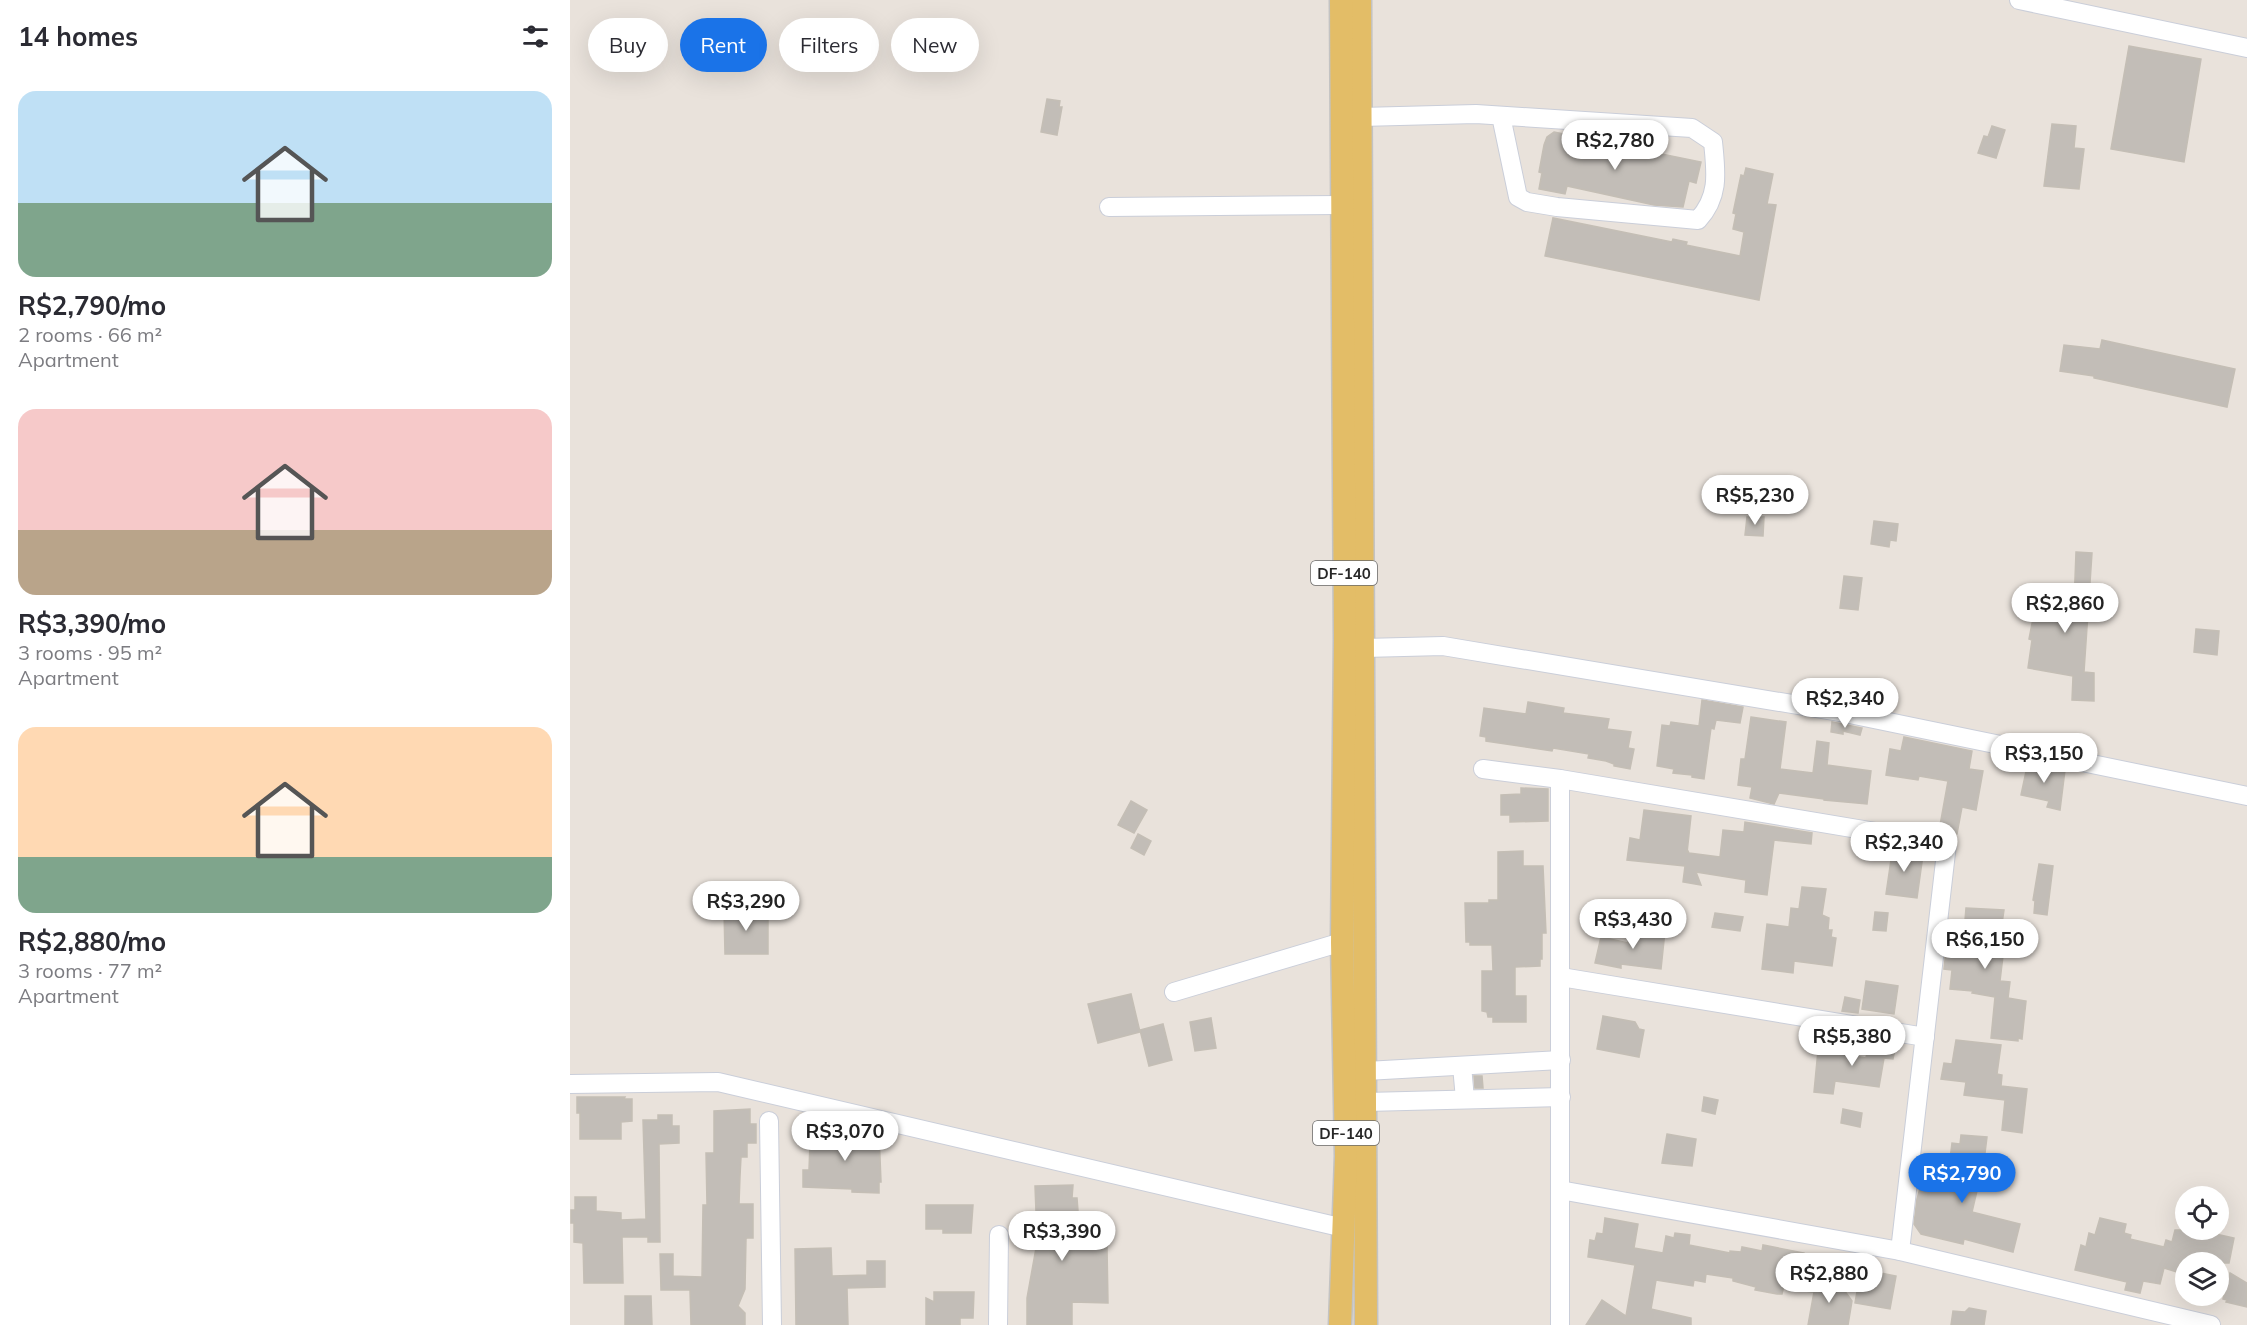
<!DOCTYPE html>
<html lang="en">
<head>
<meta charset="utf-8">
<style>
  body { margin:0; font-family:Mulish,sans-serif; background:#f7f7f7; color:#2b2b33; height:100vh; display:flex; flex-direction:column; font-size:22px; white-space:nowrap }
  * { box-sizing:border-box; margin:0 }
  p { font-size:20px; color:#7c7c81 }
  .icon { flex:none; width:33px; height:33px; fill:none; stroke:currentColor; stroke-width:2; stroke-linecap:round; stroke-linejoin:round }
  .map { position:relative; flex:1; overflow:hidden }
  .drawer { display:flex; flex-direction:column; background:#fff; width:570px }
  .drawer>* { flex:none }
  .hud { position:absolute; left:18px; top:18px; width:570px; height:54px; display:flex; gap:12px }
  .tools { position:absolute; left:1605px; top:1186px; display:grid; gap:12px }
  .tools a { display:grid; place-items:center; width:54px; height:54px; border-radius:50%; background:#fff; box-shadow:0 6px 24px #0002; font-size:30px }
  .price { position:absolute; translate:-50% -51px; padding:0 14px; border-radius:21px; background:#fff; color:#222; font-size:20px; line-height:39px; filter:drop-shadow(0 2px 3px #0008) }
  .price::after { content:''; position:absolute; left:50%; top:36px; width:18px; height:14px; margin-left:-9px; background:inherit; clip-path:polygon(0 0,100% 0,50% 100%) }
  .price.selected { background:#1a73e8; color:#fff }
  ul { padding:0; list-style:none }
  li { display:grid; align-content:center; gap:12px; height:318px; padding:0 18px }
  li span { display:grid; place-items:center; height:186px; border-radius:18px; color:#555 }
  li>.icon { margin-inline-start:auto }
  span .icon { width:108px; height:108px; fill:#fffc; stroke-width:1 }
  li b { font-size:26px }
  h2 { display:flex; justify-content:space-between; align-items:center; height:72px; padding:0 18px; font-size:26px }
  .chip { padding:0 21px; border-radius:27px; background:#fff; box-shadow:0 6px 24px #0002; font-size:21px; line-height:54px }
  .chip.selected { background:#1a73e8; color:#fff }
  main { display:flex; flex:1; min-height:0 }
  .map>svg:first-child { display:block }
</style>
</head>
<body>
<main>
<section class="drawer">
<h2>14 homes<svg class="icon" aria-label="filters" viewBox="0 0 24 24"><path d="M4 7h16M4 17h16"/><circle cx="9" cy="7" r="2"/><circle cx="15" cy="17" r="2"/></svg></h2>
<ul>
<li><span style="background:linear-gradient(#bfe0f5 60%,#7fa58c 0)"><svg class="icon" aria-label="home" viewBox="0 0 24 24"><path d="M3 11l9-7 9 7M6 9v11h12V9"/></svg></span><div><b>R$2,790/mo</b><p>2 rooms · 66 m²</p><p>Apartment</p></div></li>
<li><span style="background:linear-gradient(#f6c9c9 65%,#b9a48a 0)"><svg class="icon" aria-label="home" viewBox="0 0 24 24"><path d="M3 11l9-7 9 7M6 9v11h12V9"/></svg></span><div><b>R$3,390/mo</b><p>3 rooms · 95 m²</p><p>Apartment</p></div></li>
<li><span style="background:linear-gradient(#ffd9b3 70%,#7fa58c 0)"><svg class="icon" aria-label="home" viewBox="0 0 24 24"><path d="M3 11l9-7 9 7M6 9v11h12V9"/></svg></span><div><b>R$2,880/mo</b><p>3 rooms · 77 m²</p><p>Apartment</p></div></li>
</ul>
</section>
<div class="map">
<svg width="1677" height="1325" viewBox="0 0 1677 1325">
  <rect width="100%" height="100%" fill="#e9e2db"/>
  <g fill="#c2bdb7" stroke="#c4beb5" stroke-width="1.5">
    <polygon points="1559,46 1631,59 1614,162 1541,149"/>
    <polygon points="477,99 490,101 489,107 492,107 487,135 471,132"/>
    <polygon points="1482,124 1506,126 1504,148 1514,149 1509,189 1474,186"/>
    <polygon points="1422,126 1435,130 1426,158 1408,153 1414,136 1418,137"/>
    <polygon points="984,132 1131,162 1126,183 1119,181 1113,207 1084,205 997,186 995,194 969,189 972,173 969,172 974,145 977,137"/>
    <polygon points="1176,168 1203,174 1197,204 1206,205 1189,300 975,256 983,218 1102,242 1103,239 1117,242 1116,245 1170,256 1174,232 1163,229 1166,214 1163,213 1171,175 1174,176"/>
    <polygon points="1532,340 1665,369 1657,407 1524,378 1524,376 1490,371 1494,345 1530,349"/>
    <polygon points="1177,517 1194,517 1193,536 1175,535"/>
    <polygon points="1304,521 1328,524 1326,541 1320,540 1319,547 1301,544"/>
    <polygon points="1506,552 1522,553 1514,672 1524,673 1524,701 1502,700 1503,676 1458,668 1462,640 1459,639 1467,598 1504,605"/>
    <polygon points="1274,576 1292,578 1288,610 1270,608"/>
    <polygon points="1626,629 1649,631 1647,655 1624,652"/>
    <polygon points="1132,700 1173,707 1170,723 1146,720 1144,729 1141,728 1134,779 1122,777 1122,775 1103,773 1104,769 1087,766 1092,725 1100,726 1101,722 1129,726"/>
    <polygon points="958,702 994,708 993,713 1039,719 1037,729 1061,732 1058,748 1064,749 1060,769 1044,766 1044,764 1036,761 1018,758 1019,754 983,748 982,751 916,741 916,737 910,736 914,708 956,714"/>
    <polygon points="1181,717 1216,722 1210,769 1243,773 1247,741 1259,743 1257,765 1301,771 1297,804 1254,800 1254,799 1209,793 1204,804 1180,798 1182,787 1168,785 1171,759 1175,759"/>
    <polygon points="1262,722 1292,728 1290,735 1273,731 1273,734 1261,732"/>
    <polygon points="1334,737 1402,751 1399,769 1413,771 1406,810 1392,807 1387,834 1369,831 1378,781 1349,776 1348,780 1316,775 1320,749 1331,751"/>
    <polygon points="1458,762 1495,770 1490,810 1477,807 1479,801 1451,795"/>
    <polygon points="951,788 978,789 978,821 940,822 940,815 931,815 931,795 951,794"/>
    <polygon points="561,801 577,810 564,833 548,825"/>
    <polygon points="1074,810 1121,816 1117,853 1117,849 1119,853 1150,857 1153,830 1174,832 1175,822 1242,833 1241,844 1204,840 1197,895 1175,892 1176,880 1126,872 1131,885 1113,882 1115,866 1057,860 1060,838 1070,840"/>
    <polygon points="568,834 581,841 574,855 561,848"/>
    <polygon points="1323,846 1340,849 1339,853 1353,855 1347,898 1316,894"/>
    <polygon points="953,851 953,866 973,866 976,933 972,933 972,959 970,959 970,966 945,967 945,996 956,996 956,1022 923,1022 923,1017 918,1017 917,1012 912,1011 912,971 923,971 922,945 900,945 900,942 896,942 895,903 919,903 919,900 928,900 928,852"/>
    <polygon points="1469,864 1483,866 1477,915 1464,913 1465,901 1463,900"/>
    <polygon points="1232,887 1256,889 1252,915 1259,918 1258,930 1262,930 1261,937 1266,938 1262,966 1224,961 1223,973 1192,969 1197,924 1219,927 1221,908 1229,909"/>
    <polygon points="1396,908 1434,910 1431,930 1428,930 1426,955 1433,956 1430,981 1440,982 1438,998 1456,1001 1452,1039 1448,1038 1448,1041 1421,1038 1425,997 1402,993 1403,991 1380,989 1382,970 1374,969 1377,940 1388,941 1389,932 1394,932"/>
    <polygon points="154,910 198,910 198,954 155,954"/>
    <polygon points="1305,912 1318,913 1316,931 1303,930"/>
    <polygon points="1145,913 1173,917 1170,931 1142,927"/>
    <polygon points="1060,927 1095,931 1091,969 1051,964 1051,968 1025,963 1031,937 1058,943"/>
    <polygon points="1296,981 1328,986 1324,1014 1292,1009"/>
    <polygon points="561,994 570,1032 528,1043 518,1004"/>
    <polygon points="1275,997 1290,1000 1288,1013 1272,1011"/>
    <polygon points="1033,1016 1065,1022 1069,1029 1074,1030 1069,1057 1027,1049"/>
    <polygon points="641,1018 646,1048 625,1051 620,1022"/>
    <polygon points="593,1024 602,1060 579,1066 570,1030"/>
    <polygon points="1386,1040 1431,1045 1427,1074 1432,1075 1431,1086 1457,1089 1452,1133 1432,1130 1435,1100 1394,1095 1396,1082 1371,1079 1374,1063 1382,1064"/>
    <polygon points="1299,1041 1326,1044 1323,1059 1314,1058 1309,1087 1265,1081 1263,1094 1244,1092 1248,1050 1296,1058"/>
    <polygon points="904,1076 912,1076 913,1088 905,1088"/>
    <polygon points="7,1097 55,1097 54,1099 62,1099 62,1121 51,1122 51,1139 10,1139 10,1113 7,1113"/>
    <polygon points="1134,1097 1148,1100 1145,1114 1132,1111"/>
    <polygon points="180,1109 180,1124 186,1124 186,1143 177,1143 177,1157 171,1157 170,1176 169,1204 183,1204 183,1238 177,1238 176,1239 175,1289 168,1306 175,1313 175,1325 121,1325 120,1290 91,1290 90,1254 103,1254 103,1276 132,1277 133,1205 137,1205 136,1153 144,1153 144,1111"/>
    <polygon points="1273,1109 1292,1113 1290,1127 1271,1123"/>
    <polygon points="88,1115 102,1115 102,1126 109,1126 109,1143 89,1144 90,1242 78,1242 78,1237 52,1237 53,1283 14,1283 13,1243 4,1242 4,1223 1,1223 1,1210 5,1210 5,1197 26,1197 26,1211 51,1213 51,1220 76,1219 73,1120 88,1120"/>
    <polygon points="255,1130 309,1133 311,1182 309,1182 309,1193 282,1192 282,1189 233,1187 233,1170 239,1170 240,1143 255,1143"/>
    <polygon points="1097,1134 1126,1139 1122,1166 1092,1163"/>
    <polygon points="1391,1135 1417,1137 1414,1161 1402,1212 1450,1224 1443,1252 1394,1239 1393,1244 1351,1234 1344,1224 1347,1199 1353,1178 1383,1185 1383,1182 1407,1187 1380,1159 1382,1143 1390,1144"/>
    <polygon points="503,1185 502,1198 507,1198 508,1211 503,1211 502,1244 537,1247 538,1303 502,1302 502,1325 457,1325 457,1298 468,1237 463,1237 463,1213 466,1212 465,1186"/>
    <polygon points="356,1205 403,1205 401,1233 373,1233 373,1229 356,1229"/>
    <polygon points="1035,1218 1068,1224 1064,1248 1093,1253 1096,1236 1104,1238 1105,1233 1120,1235 1119,1245 1160,1253 1160,1251 1171,1252 1172,1247 1192,1251 1193,1245 1234,1253 1229,1279 1216,1276 1212,1294 1207,1294 1185,1290 1186,1287 1163,1281 1163,1278 1136,1274 1135,1282 1124,1280 1123,1286 1086,1280 1081,1309 1121,1318 1121,1325 1016,1325 1032,1300 1056,1316 1065,1265 1018,1257 1020,1240 1025,1241 1027,1233 1033,1234"/>
    <polygon points="1530,1218 1556,1224 1554,1233 1561,1235 1560,1239 1594,1247 1596,1240 1602,1242 1605,1230 1628,1230 1664,1238 1659,1263 1610,1263 1607,1272 1594,1268 1590,1284 1573,1281 1570,1293 1555,1290 1557,1282 1505,1270 1511,1245 1516,1247 1519,1233 1525,1235"/>
    <polygon points="261,1248 262,1276 297,1275 297,1261 315,1261 315,1287 277,1288 278,1325 226,1325 225,1249"/>
    <polygon points="1291,1269 1326,1276 1320,1309 1285,1303"/>
    <polygon points="1660,1273 1677,1283 1677,1307 1656,1302 1657,1300 1653,1299"/>
    <polygon points="1253,1277 1266,1279 1282,1301 1278,1325 1238,1325 1244,1292 1234,1291"/>
    <polygon points="364,1292 404,1292 403,1318 390,1318 390,1325 356,1325 356,1298 364,1302"/>
    <polygon points="55,1296 81,1296 82,1325 55,1325"/>
    <polygon points="1399,1308 1416,1311 1414,1325 1381,1325 1383,1311 1395,1312"/>
  </g>
  <g fill="none" stroke-linecap="round" stroke-linejoin="round">
    <g stroke="#caced9" stroke-width="20">
      <g id="minor">
        <polyline points="1449,0 1677,48"/>
        <path d="M 791,117 L 906,114 L 1122,128 L 1143,142 C 1146,172 1150,196 1128,220 L 987,207 L 957,202 L 948,197 L 931,116"/>
        <polyline points="539,207 771,205"/>
        <polyline points="794,648 873,646 1270,712 1677,796"/>
        <polyline points="913,769 990,779 1377,844 1330,1251"/>
        <polyline points="990,779 990,1325"/>
        <polyline points="991,977 1355,1037"/>
        <polyline points="604,992 772,942"/>
        <polyline points="892,1066 895,1099"/>
        <polyline points="796,1071 991,1060"/>
        <polyline points="0,1084 148,1082 774,1228"/>
        <polyline points="796,1102 991,1097"/>
        <polyline points="199,1121 202,1325"/>
        <polyline points="990,1190 1330,1251 1641,1325"/>
        <polyline points="428,1325 429,1235"/>
      </g>
    </g>
    <g stroke="#c3c3c3" stroke-width="25">
      <g id="major">
        <polyline points="790,0 796,1325"/>
        <polyline points="770,1325 776,1156 772,942 775,639 771,0"/>
      </g>
    </g>
    <use href="#minor" stroke="#fff" stroke-width="18"/>
    <use href="#major" stroke="#e3bd67" stroke-width="22"/>
  </g>
  <g text-anchor="middle" dominant-baseline="central" stroke-width="4.5" stroke-linejoin="round" paint-order="stroke">
    <g fill="#fff" stroke="#686868" stroke-width="1.5">
      <rect x="741" y="561" width="66" height="24" rx="4.5"/>
      <rect x="743" y="1121" width="66" height="24" rx="4.5"/>
    </g>
    <g font-size="15" font-weight="bold" fill="#282828">
      <text x="774" y="573">DF-140</text>
      <text x="776" y="1133">DF-140</text>
    </g>
  </g>
</svg>
<div class="tools">
<a><svg class="icon" aria-label="locate" viewBox="0 0 24 24"><circle cx="12" cy="12" r="6"/><path d="M12 2v4M12 18v4M2 12h4M18 12h4"/></svg></a>
<a><svg class="icon" aria-label="layers" viewBox="0 0 24 24"><path d="M12 4l9 5-9 5-9-5zM3 14l9 5 9-5"/></svg></a>
</div>
<b class="price" style="left:1045px;top:171px">R$2,780</b>
<b class="price" style="left:1185px;top:526px">R$5,230</b>
<b class="price" style="left:1495px;top:634px">R$2,860</b>
<b class="price" style="left:1275px;top:729px">R$2,340</b>
<b class="price" style="left:1474px;top:784px">R$3,150</b>
<b class="price" style="left:1334px;top:873px">R$2,340</b>
<b class="price" style="left:176px;top:932px">R$3,290</b>
<b class="price" style="left:1063px;top:950px">R$3,430</b>
<b class="price" style="left:1415px;top:970px">R$6,150</b>
<b class="price" style="left:1282px;top:1067px">R$5,380</b>
<b class="price" style="left:275px;top:1162px">R$3,070</b>
<b class="price selected" style="left:1392px;top:1204px">R$2,790</b>
<b class="price" style="left:492px;top:1262px">R$3,390</b>
<b class="price" style="left:1259px;top:1304px">R$2,880</b>
<div class="hud">
<a class="chip">Buy</a>
<a class="chip selected">Rent</a>
<a class="chip">Filters</a>
<a class="chip">New</a>
</div>
</div>
</main>
</body>
</html>
